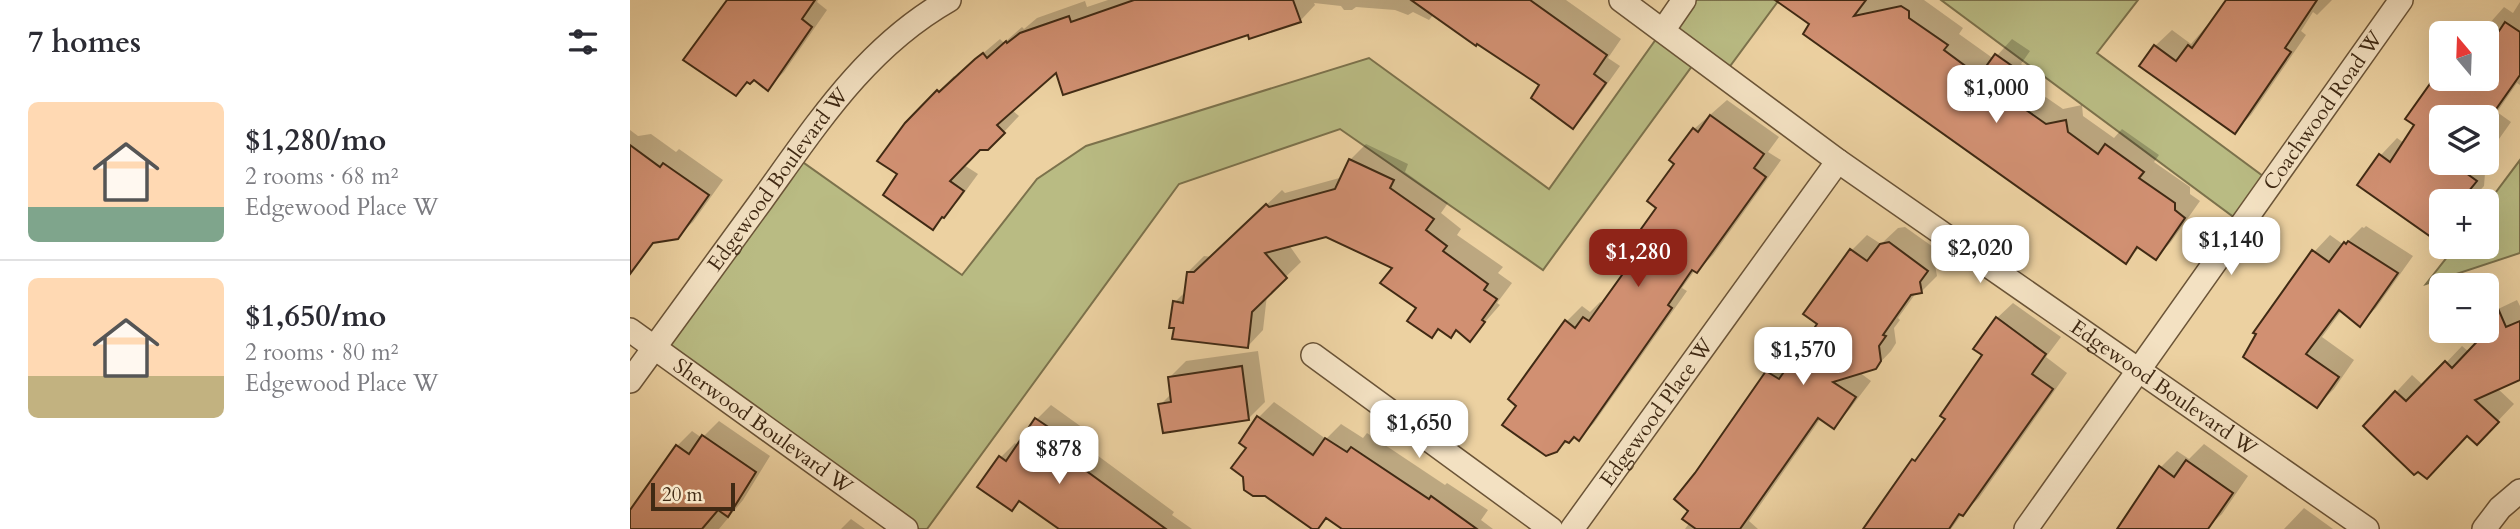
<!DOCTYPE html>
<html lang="en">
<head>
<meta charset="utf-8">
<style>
  body { margin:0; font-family:Cardo,serif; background:#f7f7f7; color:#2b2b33; height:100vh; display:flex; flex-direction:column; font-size:26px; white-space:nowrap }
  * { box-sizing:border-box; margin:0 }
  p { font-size:23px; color:#7c7c81 }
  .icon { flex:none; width:38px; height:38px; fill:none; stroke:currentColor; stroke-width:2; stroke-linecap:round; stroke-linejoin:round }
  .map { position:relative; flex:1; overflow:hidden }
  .side { display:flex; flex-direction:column; background:#fff; width:630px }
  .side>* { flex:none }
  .needle { width:46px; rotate:341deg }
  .buttons { position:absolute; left:1799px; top:21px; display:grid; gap:14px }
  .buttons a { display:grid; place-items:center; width:70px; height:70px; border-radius:10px; background:#fff; box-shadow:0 7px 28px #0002; font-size:35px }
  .scale { position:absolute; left:21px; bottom:18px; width:84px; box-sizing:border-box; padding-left:7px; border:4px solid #402a14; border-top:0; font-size:19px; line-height:24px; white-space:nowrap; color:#402a14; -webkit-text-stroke:5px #f3e1c2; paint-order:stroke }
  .price { position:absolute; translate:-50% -60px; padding:0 16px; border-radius:14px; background:#fff; color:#222; font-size:23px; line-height:46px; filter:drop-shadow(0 2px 4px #0008) }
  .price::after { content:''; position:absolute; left:50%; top:42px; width:21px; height:16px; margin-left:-10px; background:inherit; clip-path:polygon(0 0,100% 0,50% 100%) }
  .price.selected { background:#8f2418; color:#fff }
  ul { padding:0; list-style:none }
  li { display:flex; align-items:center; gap:21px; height:175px; padding:0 28px }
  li+li { border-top:2px solid #e1e1e2 }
  li span { display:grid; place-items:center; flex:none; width:196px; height:140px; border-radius:10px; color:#555 }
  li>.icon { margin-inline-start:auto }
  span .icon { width:84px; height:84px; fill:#fffc; stroke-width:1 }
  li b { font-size:30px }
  h2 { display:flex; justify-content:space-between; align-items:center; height:84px; padding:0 28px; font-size:30px }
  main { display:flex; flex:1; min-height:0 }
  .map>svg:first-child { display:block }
</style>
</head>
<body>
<main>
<section class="side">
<h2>7 homes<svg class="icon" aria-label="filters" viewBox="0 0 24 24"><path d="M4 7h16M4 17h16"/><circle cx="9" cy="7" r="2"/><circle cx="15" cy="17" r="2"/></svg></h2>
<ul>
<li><span style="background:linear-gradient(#ffd9b3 75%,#7fa58c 0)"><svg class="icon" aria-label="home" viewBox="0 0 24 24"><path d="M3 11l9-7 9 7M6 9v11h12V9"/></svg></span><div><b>$1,280/mo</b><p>2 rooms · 68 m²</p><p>Edgewood Place W</p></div></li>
<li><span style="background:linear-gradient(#ffd9b3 70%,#c2b280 0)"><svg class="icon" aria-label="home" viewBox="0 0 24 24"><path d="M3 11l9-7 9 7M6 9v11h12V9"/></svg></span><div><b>$1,650/mo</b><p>2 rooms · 80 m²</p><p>Edgewood Place W</p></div></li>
</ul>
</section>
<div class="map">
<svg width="1890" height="529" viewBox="0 0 1890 529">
  <rect width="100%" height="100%" fill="#ecd1a1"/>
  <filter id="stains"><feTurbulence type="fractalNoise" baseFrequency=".00286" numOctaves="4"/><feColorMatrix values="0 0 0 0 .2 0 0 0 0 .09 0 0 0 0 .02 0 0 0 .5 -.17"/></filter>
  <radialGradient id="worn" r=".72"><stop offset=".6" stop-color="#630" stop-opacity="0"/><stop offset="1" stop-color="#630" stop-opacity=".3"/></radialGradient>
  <g fill="#b9bb83" stroke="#7c724c" stroke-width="2">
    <polygon points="1054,0 1149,0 1092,77 1068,58 913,270 710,129 549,184 297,529 276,529 24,348 164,156 332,275 407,179 456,146 739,58 919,189"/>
    <polygon points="1311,0 1508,0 1467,53 1641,182 1613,224"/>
    <polygon points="1890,160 1890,253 1796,284 1825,247 1857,247 1857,204"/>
  </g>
  <g fill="#0003">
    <polygon points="99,0 188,0 187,2 197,10 154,72 138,88 124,78 106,93"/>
    <polygon points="478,0 936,0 991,39 978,58 990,66 958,111 943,126 912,85 804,14 799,20 783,12 778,15 765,10 726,7 722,10 714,10 711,6 684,3 685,5 670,21 619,33 427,70 382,110 389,116 373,133 350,148 334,165 348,174 329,200 303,227 276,124 324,76 325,77 370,39 374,43 392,27 394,29 407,18 455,1 457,7"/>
    <polygon points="1170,0 1294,0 1333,28 1329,34 1364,59 1382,39 1400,51 1391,64 1412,78 1404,89 1433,109 1452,105 1453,116 1484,138 1492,129 1529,155 1524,162 1560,187 1560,194 1570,201 1541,242 1526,258 1510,247 1495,262 1182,24"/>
    <polygon points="1599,0 1702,0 1687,15 1683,12 1671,31 1676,35 1621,115 1604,132 1525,46 1542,30 1561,44"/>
    <polygon points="1890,2 1890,85 1887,83 1867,112 1881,122 1857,156 1857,117 1811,117 1811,163 1857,163 1857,160 1862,164 1855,173 1854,186 1840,201 1811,201 1811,232 1805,238 1729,185 1751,155 1767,138 1774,143 1787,125 1811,72 1811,79 1857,79 1857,33 1851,33 1874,7 1883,13"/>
    <polygon points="1097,100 1149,137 1138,152 1151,160 1083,255 1067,271 1065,270 1052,288 1057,291 964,423 949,439 945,435 926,451 889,405 936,322 952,306 960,312 970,302 973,304 1022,235 1028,207 1064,129"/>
    <polygon points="0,130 8,136 21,134 46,152 49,149 93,180 63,222 47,237 27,240 12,255 0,247"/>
    <polygon points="736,144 778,164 775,172 818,203 811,213 831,229 827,235 873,267 868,273 882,283 867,303 870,305 840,339 827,329 821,335 810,328 802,336 789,308 765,267 696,235 659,245 671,262 637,295 633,330 618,346 545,302 556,291 558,272 574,256 582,257 652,190 655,193 713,177 720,160"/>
    <polygon points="1736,226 1783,256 1746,308 1730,324 1712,310 1692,337 1724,360 1704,389 1687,406 1615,356 1684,252 1700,235 1714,245 1732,227 1734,228"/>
    <polygon points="1275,227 1313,254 1305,265 1307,276 1291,292 1286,293 1268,318 1270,320 1264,328 1266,343 1261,351 1245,368 1229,372 1241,381 1219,410 1203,426 1191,418 1119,521 1128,529 1055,529 1060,522 1066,474 1137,372 1153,356 1163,362 1190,324 1221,251 1237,235 1251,244 1268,228"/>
    <polygon points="1887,300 1890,306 1890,378 1867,388 1884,404 1863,426 1838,434 1735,426 1782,375 1794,386 1832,346 1839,352 1854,336 1852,331 1857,331 1857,319 1866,310"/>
    <polygon points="1383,303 1431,337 1416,357 1437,373 1349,498 1332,514 1321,529 1233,529 1317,419 1354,355 1367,318"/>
    <polygon points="628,351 635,402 618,419 530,405 542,393 539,378 556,361"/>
    <polygon points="644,402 696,439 711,424 733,438 737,433 815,485 817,483 858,510 851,520 863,529 716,529 698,517 685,529 619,448 611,442 629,417"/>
    <polygon points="421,405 460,433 452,444 544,512 542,515 562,529 430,529 390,500 382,509 350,486 371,457 385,443 388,446 407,419"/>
    <polygon points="89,421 140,456 113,500 89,529 0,529 0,513 47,446 62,431 72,438"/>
    <polygon points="1574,444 1618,476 1592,514 1576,529 1487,529 1530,468 1547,451 1559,459"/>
    <polygon points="1674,508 1703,529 1654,529"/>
    <polygon points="221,519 235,529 211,529"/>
  </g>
  <g fill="#d19072" stroke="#402a14" stroke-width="2">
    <polygon points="97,0 185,0 172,19 182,27 138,91 124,80 120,84 117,82 106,96 53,60"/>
    <polygon points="504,0 663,0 671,22 619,39 618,35 433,95 426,73 367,125 375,133 358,150 350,150 320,181 334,191 314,218 312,217 303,230 253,195 267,174 247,161 275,123 307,90 309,92 345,59 353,53 357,58 376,41 377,43 390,33 439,16 441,22"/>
    <polygon points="781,0 900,0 977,55 964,74 976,83 943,129 901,98 909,85 847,44 846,46"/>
    <polygon points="1145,0 1236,0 1224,16 1271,6 1279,11 1279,18 1318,45 1314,50 1349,76 1365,54 1385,68 1376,80 1397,94 1389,105 1416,124 1436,120 1438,132 1468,154 1475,144 1514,172 1509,178 1545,203 1545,210 1555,218 1526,260 1507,247 1496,264 1173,34 1179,24"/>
    <polygon points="1596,0 1687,0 1655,48 1661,52 1605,134 1509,66 1524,45 1546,61 1558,45 1562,48"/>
    <polygon points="1875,22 1890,32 1890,75 1857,122 1857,117 1811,117 1811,136 1802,148 1811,155 1811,163 1822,163 1847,181 1839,191 1838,201 1811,201 1811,244 1727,185 1749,154 1760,162 1784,125 1775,119 1807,74 1816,81 1817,79 1857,79 1857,24 1869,31"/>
    <polygon points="1080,115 1134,154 1124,168 1136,177 1067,273 1062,270 1038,305 1042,308 949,441 944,437 939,443 935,441 927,452 916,456 872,425 886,406 878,399 935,320 945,328 953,317 959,321 1020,236 1011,229 1026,208 1017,201 1044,164 1039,160 1063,128 1068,132"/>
    <polygon points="0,145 30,167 33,163 79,195 48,239 23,243 0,274"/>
    <polygon points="719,159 764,180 760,188 804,219 796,230 817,246 813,251 858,284 854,290 867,299 852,320 855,322 840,342 826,330 821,338 808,329 802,338 777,321 786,308 750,283 762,268 696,237 635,253 657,278 622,312 618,348 542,339 544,328 539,328 543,301 553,303 557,272 564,272 636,204 639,207 705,189"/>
    <polygon points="1718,241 1768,273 1730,327 1709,310 1676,354 1709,377 1687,408 1613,357 1626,334 1623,333 1682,250 1699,262 1714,242 1716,244"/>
    <polygon points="1259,242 1298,271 1290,282 1292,293 1281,295 1253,335 1256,336 1249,346 1251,361 1246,369 1203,382 1226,397 1204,429 1188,418 1110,529 1066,529 1052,519 1058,511 1044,499 1065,473 1136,371 1149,379 1187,324 1173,314 1220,249 1237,261 1250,244"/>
    <polygon points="1857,283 1876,327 1890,321 1890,380 1845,400 1869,422 1847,445 1837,436 1797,479 1788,472 1784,475 1733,426 1765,391 1776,401 1815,361 1822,368 1857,331"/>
    <polygon points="1366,317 1416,354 1402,374 1423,389 1333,516 1329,514 1319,529 1233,529 1282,459 1285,461 1315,419 1310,416 1352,355 1343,349"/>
    <polygon points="612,366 619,420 533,433 528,404 541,402 538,377"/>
    <polygon points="627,416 683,455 695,438 717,452 721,447 799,499 801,496 847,529 712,529 696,518 688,529 682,529 635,496 623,496 614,490 613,477 601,468 616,448 609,443"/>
    <polygon points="405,418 448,447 440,459 536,529 429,529 389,501 382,511 347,487 369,456 376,461"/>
    <polygon points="72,435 126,472 98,517 88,510 72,529 0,529 0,510 46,445 59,454"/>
    <polygon points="1556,460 1603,493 1578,529 1487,529 1529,466 1544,477"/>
  </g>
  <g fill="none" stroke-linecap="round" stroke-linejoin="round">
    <g stroke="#6b5437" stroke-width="26">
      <g id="minor">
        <path id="s1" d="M 991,0 L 1208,161 L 1737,529"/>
        <polyline points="1034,29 1054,0"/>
        <path id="s2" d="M 0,330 L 276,529"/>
        <polyline points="683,355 921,529"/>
        <path id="s3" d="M 0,381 C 44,321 88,260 132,200 C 187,124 235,48 319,0"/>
        <path id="s4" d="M 942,529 L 1208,161"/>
        <path id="s5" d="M 1396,529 L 1771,0"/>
        <polyline points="1854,529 1870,508 1890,491"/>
      </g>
    </g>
    <use href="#minor" stroke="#f3e1c2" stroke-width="23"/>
  </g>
  <g text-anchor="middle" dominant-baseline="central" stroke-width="5" stroke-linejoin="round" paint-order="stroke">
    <g font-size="21" fill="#402a14" stroke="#f3e1c2">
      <text stroke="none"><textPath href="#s5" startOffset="513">Coachwood Road W</textPath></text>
      <text stroke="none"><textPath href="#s3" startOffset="250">Edgewood Boulevard W</textPath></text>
      <text stroke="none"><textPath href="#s1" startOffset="667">Edgewood Boulevard W</textPath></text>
      <text stroke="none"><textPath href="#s4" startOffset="144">Edgewood Place W</textPath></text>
      <text stroke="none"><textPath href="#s2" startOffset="164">Sherwood Boulevard W</textPath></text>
    </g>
  </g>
  <rect width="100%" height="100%" filter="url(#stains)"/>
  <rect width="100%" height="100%" fill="url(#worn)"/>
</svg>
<div class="buttons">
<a><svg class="needle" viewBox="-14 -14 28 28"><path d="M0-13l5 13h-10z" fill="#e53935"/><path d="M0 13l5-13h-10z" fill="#7c7c81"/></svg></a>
<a><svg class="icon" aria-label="layers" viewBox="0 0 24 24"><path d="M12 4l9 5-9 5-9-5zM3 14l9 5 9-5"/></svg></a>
<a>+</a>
<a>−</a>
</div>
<div class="scale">20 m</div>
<b class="price" style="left:1366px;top:125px">$1,000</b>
<b class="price" style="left:1601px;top:277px">$1,140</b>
<b class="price" style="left:1350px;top:285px">$2,020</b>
<b class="price selected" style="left:1008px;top:289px">$1,280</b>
<b class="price" style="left:1173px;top:387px">$1,570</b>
<b class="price" style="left:789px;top:460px">$1,650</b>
<b class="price" style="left:429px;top:486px">$878</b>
</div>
</main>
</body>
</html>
